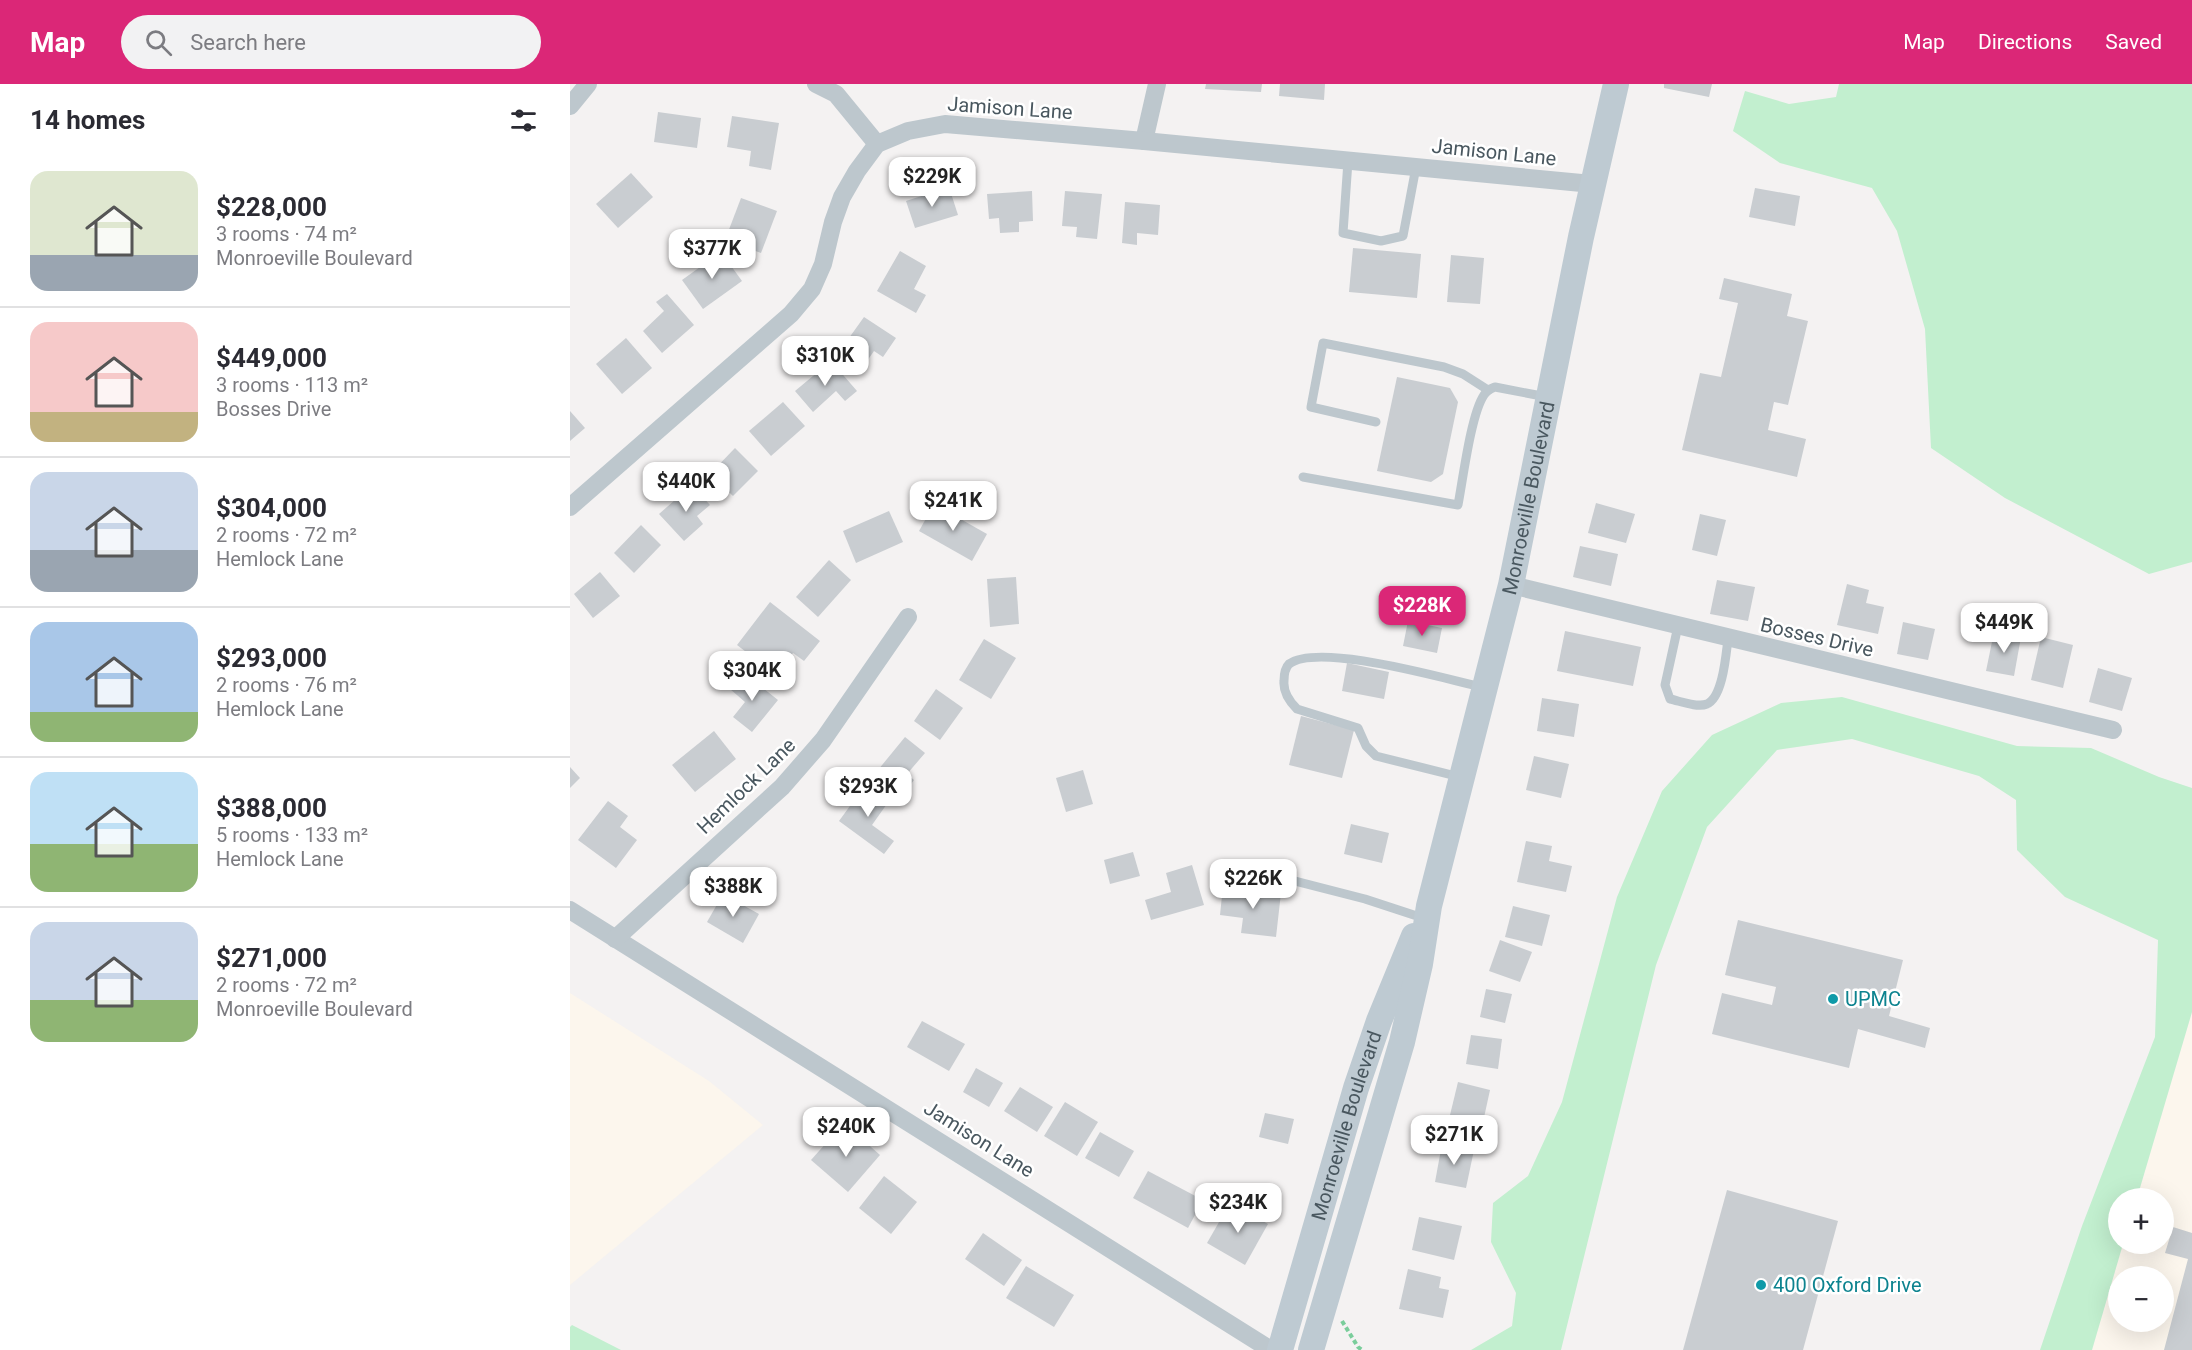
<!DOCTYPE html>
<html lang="en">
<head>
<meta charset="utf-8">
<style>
  body { margin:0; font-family:Roboto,sans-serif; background:#f2f2f3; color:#2b2b33; height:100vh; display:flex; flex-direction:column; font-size:22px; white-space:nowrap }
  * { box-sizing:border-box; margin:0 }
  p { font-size:20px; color:#7c7c81 }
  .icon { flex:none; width:33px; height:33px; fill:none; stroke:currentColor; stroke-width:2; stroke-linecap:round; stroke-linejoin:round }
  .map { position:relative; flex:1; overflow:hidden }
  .sheet { display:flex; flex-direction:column; background:#fff; width:570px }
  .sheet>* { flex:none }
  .tools { position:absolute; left:1538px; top:1104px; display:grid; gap:12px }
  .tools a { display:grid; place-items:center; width:66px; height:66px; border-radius:50%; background:#fff; box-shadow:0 6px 24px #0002; font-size:30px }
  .price { position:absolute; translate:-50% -51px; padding:0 14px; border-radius:12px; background:#fff; color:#222; font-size:20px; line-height:39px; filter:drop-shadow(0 2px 3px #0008) }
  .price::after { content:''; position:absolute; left:50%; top:36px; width:18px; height:14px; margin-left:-9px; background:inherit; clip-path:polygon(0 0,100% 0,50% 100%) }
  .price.active { background:#db2777; color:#fff }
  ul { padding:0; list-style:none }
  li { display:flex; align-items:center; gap:18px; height:150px; padding:0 30px }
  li+li { border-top:2px solid #e1e1e2 }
  li span { display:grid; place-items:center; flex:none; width:168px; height:120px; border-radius:18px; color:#555 }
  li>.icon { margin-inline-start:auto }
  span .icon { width:72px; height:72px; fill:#fffc; stroke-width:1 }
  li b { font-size:26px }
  h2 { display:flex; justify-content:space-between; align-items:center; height:72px; padding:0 30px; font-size:26px }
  header { display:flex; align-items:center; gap:36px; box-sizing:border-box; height:84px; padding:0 30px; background:#db2777; color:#fff }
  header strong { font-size:28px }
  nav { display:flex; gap:33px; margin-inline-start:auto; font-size:21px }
  .search { width:420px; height:54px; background:#f2f2f3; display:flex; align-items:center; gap:15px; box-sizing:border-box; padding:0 21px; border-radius:33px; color:#7c7c81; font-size:22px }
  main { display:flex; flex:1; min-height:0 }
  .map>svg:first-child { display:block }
</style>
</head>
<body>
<header>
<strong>Map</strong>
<div class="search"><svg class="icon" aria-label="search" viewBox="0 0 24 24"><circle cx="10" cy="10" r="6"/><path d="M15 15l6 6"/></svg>Search here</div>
<nav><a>Map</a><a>Directions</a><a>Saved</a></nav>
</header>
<main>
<section class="sheet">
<h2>14 homes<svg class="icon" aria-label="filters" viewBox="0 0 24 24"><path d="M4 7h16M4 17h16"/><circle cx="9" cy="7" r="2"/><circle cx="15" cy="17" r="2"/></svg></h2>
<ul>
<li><span style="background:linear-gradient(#dfe7d0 70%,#9aa5b1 0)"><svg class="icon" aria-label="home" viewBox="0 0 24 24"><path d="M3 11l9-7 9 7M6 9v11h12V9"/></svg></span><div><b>$228,000</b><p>3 rooms · 74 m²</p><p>Monroeville Boulevard</p></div></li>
<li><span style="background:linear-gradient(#f6c9c9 75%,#c2b280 0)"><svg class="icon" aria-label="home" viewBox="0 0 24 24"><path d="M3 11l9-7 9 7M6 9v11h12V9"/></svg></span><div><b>$449,000</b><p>3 rooms · 113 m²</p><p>Bosses Drive</p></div></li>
<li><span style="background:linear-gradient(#c9d6e8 65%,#9aa5b1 0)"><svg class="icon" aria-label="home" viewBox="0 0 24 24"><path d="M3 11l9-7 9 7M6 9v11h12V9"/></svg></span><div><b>$304,000</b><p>2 rooms · 72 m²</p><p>Hemlock Lane</p></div></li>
<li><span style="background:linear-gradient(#a9c7e8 75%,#8fb573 0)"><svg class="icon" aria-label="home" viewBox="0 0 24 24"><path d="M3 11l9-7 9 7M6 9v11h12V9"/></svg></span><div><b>$293,000</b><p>2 rooms · 76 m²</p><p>Hemlock Lane</p></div></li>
<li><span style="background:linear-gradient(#bfe0f5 60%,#8fb573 0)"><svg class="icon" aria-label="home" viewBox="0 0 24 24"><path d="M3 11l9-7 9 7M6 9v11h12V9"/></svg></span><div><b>$388,000</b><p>5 rooms · 133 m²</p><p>Hemlock Lane</p></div></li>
<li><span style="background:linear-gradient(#c9d6e8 65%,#8fb573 0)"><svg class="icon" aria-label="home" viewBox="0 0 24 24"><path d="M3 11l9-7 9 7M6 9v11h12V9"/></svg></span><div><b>$271,000</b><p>2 rooms · 72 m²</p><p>Monroeville Boulevard</p></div></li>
</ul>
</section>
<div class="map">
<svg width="1622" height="1266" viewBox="0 0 1622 1266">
  <rect width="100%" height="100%" fill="#f4f2f2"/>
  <g fill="#fcf6ed" fill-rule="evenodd">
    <polygon points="0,909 139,997 193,1041 0,1201"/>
    <path d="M 1622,928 L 1622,1266 L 1522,1266 L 1553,1160 L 1593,1160 L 1593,1114 L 1567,1114 ZM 1548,1192 L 1593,1192 L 1593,1238 L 1548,1238 Z"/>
  </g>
  <g fill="#c2efcf">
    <polygon points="1269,0 1622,0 1622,478 1579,490 1435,414 1361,364 1355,245 1327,147 1302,104 1210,79 1163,47 1175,7 1219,20 1266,13"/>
    <polygon points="1272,613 1447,662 1521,664 1589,693 1622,704 1622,928 1567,1114 1548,1114 1548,1160 1553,1160 1522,1266 1470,1266 1512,1142 1585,953 1588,856 1495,813 1447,766 1446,716 1409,692 1282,655 1207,666 1137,743 1086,881 991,1266 901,1266 942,1242 946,1209 921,1158 923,1119 958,1092 992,1018 1047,813 1092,707 1142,651 1211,619"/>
    <polygon points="2,1241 51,1266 0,1266 0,1243"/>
  </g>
  <g fill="#c9cdd1">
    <polygon points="636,0 692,0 691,8 635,5"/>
    <polygon points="710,0 755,0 754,16 709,12"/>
    <polygon points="1094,0 1142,0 1139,13 1094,4"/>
    <polygon points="88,28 131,34 127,64 84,58"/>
    <polygon points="162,32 209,39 201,86 179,82 181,67 157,63"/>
    <polygon points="61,89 83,113 48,144 26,120"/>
    <polygon points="379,103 388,131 345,144 336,117"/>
    <polygon points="1185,104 1230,112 1225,142 1179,133"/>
    <polygon points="462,107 463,137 449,138 449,148 430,149 429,134 419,135 417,110"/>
    <polygon points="495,107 532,110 527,155 506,153 507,143 492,142"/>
    <polygon points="171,114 207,127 191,169 155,156"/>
    <polygon points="555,118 590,121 588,151 567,149 567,161 552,159"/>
    <polygon points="783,164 851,170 847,214 779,208"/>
    <polygon points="330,167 356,182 344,205 356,211 346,229 307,207"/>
    <polygon points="151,168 172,197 133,225 112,196"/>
    <polygon points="881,171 914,174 910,220 877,218"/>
    <polygon points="1154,194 1222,210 1217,232 1238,237 1218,321 1204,318 1198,346 1236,355 1227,393 1112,366 1130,289 1151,293 1168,219 1149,215"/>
    <polygon points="97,210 124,241 92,269 73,247 94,227 86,218"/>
    <polygon points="294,233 326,254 313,273 304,267 297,277 274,261"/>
    <polygon points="56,254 82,284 52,310 26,280"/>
    <polygon points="261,277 287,307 275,317 266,307 243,328 225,307"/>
    <polygon points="827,293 880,304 888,318 873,390 861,398 807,387"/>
    <polygon points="213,318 235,342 201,372 179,347"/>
    <polygon points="0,327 15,344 0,357"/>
    <polygon points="165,364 188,387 163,412 140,390"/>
    <polygon points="122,401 140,421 127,432 133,440 114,457 89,430"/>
    <polygon points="1026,419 1065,430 1056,459 1018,449"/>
    <polygon points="364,420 417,450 402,477 349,447"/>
    <polygon points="319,427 333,458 286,479 273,447"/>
    <polygon points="1130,430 1156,436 1147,472 1122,466"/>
    <polygon points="71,441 91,461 64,489 44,469"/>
    <polygon points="1010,462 1048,470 1041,502 1003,493"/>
    <polygon points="259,476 281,496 248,533 226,513"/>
    <polygon points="30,488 50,512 23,534 4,510"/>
    <polygon points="446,493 449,540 420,543 417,495"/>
    <polygon points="1147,496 1185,503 1178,537 1140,530"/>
    <polygon points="1277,500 1299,506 1296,519 1314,523 1308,550 1267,541"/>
    <polygon points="200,518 250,557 234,577 223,569 206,591 167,561"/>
    <polygon points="838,537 872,544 867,569 833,562"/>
    <polygon points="1333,538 1365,545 1358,576 1327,570"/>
    <polygon points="995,547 1071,563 1063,602 987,587"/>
    <polygon points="1424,548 1451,553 1444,592 1416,587"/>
    <polygon points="1471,553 1503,561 1493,604 1461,596"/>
    <polygon points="414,555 446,574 421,615 389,596"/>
    <polygon points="777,579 819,588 814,615 772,607"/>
    <polygon points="1528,584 1562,594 1552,627 1519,618"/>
    <polygon points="173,588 208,616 182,648 163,633 175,618 160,605"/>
    <polygon points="366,605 393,624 370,656 344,637"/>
    <polygon points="972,614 1009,620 1004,653 967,647"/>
    <polygon points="731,632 784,646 772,694 719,681"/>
    <polygon points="144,647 166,675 125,708 102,681"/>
    <polygon points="335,653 355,669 337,690 344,696 335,708 308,686"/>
    <polygon points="964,672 999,680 991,714 956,706"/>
    <polygon points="0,683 10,694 0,704"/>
    <polygon points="513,686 523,720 496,728 486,694"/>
    <polygon points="296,700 319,717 302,741 324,757 314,770 269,737"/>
    <polygon points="38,717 58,732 50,743 67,756 46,784 8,756"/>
    <polygon points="781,740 819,749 812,779 774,770"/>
    <polygon points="956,757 982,762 979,777 1002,782 996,808 947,798"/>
    <polygon points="563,768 570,792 540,800 534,776"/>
    <polygon points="622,781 634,821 581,836 575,816 601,808 596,789"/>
    <polygon points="653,802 711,809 706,853 671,849 673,834 650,831"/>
    <polygon points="153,810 189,830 173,859 137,838"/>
    <polygon points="943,822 980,831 972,862 935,853"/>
    <polygon points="1168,836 1333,876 1319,932 1360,944 1355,964 1288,945 1279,984 1142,950 1152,909 1202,921 1206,903 1155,891"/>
    <polygon points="930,856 962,868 950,898 919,887"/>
    <polygon points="916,905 942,910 935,939 910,933"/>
    <polygon points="352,937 395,960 379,987 337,963"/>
    <polygon points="901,951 932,955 928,985 896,980"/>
    <polygon points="406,984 433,999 419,1023 393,1008"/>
    <polygon points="888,998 920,1006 913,1038 880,1031"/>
    <polygon points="450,1003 483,1023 467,1048 434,1027"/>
    <polygon points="495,1018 528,1038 507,1072 474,1052"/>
    <polygon points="695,1029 724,1035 718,1060 689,1053"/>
    <polygon points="274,1039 310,1071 278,1108 241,1076"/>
    <polygon points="530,1048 564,1067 549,1093 515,1074"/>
    <polygon points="872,1060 904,1066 896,1104 865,1098"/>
    <polygon points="578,1087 633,1116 618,1144 563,1114"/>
    <polygon points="314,1092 347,1118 321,1150 289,1124"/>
    <polygon points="1157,1106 1268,1137 1233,1266 1113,1266"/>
    <polygon points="660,1119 698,1140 675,1181 637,1159"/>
    <polygon points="849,1133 892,1142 884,1176 842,1166"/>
    <polygon points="1603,1143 1622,1149 1622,1266 1594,1266 1618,1175 1595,1169"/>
    <polygon points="413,1149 452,1176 434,1202 395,1175"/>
    <polygon points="456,1182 504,1211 484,1243 436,1214"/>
    <polygon points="838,1185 871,1193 869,1204 879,1206 873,1234 829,1225"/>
  </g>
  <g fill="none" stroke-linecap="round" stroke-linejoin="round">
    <polyline stroke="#7acd9b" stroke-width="4" stroke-dasharray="4.5 3" stroke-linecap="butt" points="772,1237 788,1263 792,1266"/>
    <g stroke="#bdc7cd" stroke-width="9">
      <polyline points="778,77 773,149 811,157 833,152 846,83"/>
      <polyline points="806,338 741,323 753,259 874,283 893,290 918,306"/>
      <path d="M 733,393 L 888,421 C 893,395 901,330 914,311 C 917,306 920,305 925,303 L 977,313"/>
      <path d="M 1108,542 L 1095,601 L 1100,615 C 1110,617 1127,624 1137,620 C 1153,613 1156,570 1158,555"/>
      <path d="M 890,693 L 806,672 L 796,662 L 788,644 L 727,625 C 719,617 713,608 714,597 C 714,591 715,584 719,580 C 749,558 875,595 912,603"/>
      <polyline points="656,796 681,788 694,789 795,815 853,834"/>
    </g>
    <g stroke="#bdc7cd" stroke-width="18">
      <polyline points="246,0 266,10 307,60"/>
      <polyline points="0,22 18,0"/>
      <polyline points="574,57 587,0"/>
      <polyline points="0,423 221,230 242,205 253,180 263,138 272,113 287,87 307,60 338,47 375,40 574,57 1022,100"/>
      <polyline points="941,501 1543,646"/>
      <polyline points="0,826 701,1266"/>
      <polyline points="45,855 212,703 253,656 338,533"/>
    </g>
    <g stroke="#becad2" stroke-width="26">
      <path id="s1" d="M 710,1266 L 786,1004 L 809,937 L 844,852"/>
      <path id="s2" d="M 741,1266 L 832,958 L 850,880 L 859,822 L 941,501 L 1011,153 L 1046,0"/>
    </g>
  </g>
  <g fill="#0f9aa8" stroke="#fff" stroke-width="2">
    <circle cx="1263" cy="915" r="6"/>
    <circle cx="1191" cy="1201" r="6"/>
  </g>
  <g text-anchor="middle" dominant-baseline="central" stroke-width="5" stroke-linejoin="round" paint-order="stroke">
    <g font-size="20" fill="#49575f" stroke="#fff">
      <text transform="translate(440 24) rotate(4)">Jamison Lane</text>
      <text transform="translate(924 68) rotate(6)">Jamison Lane</text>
      <text stroke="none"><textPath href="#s2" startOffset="880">Monroeville Boulevard</textPath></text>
      <text transform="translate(1247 553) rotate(13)">Bosses Drive</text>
      <text transform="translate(176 702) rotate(-44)">Hemlock Lane</text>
      <text stroke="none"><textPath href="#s1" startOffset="234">Monroeville Boulevard</textPath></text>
      <text transform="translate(409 1055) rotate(32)">Jamison Lane</text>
    </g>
    <g font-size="20" fill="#0d838f" stroke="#fff" text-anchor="start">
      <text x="1275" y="915">UPMC</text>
      <text x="1203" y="1201">400 Oxford Drive</text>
    </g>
  </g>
</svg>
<div class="tools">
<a>+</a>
<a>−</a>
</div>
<b class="price" style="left:362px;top:124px">$229K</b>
<b class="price" style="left:142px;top:196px">$377K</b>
<b class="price" style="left:255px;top:303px">$310K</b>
<b class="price" style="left:116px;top:429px">$440K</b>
<b class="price" style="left:383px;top:448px">$241K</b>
<b class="price active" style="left:852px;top:553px">$228K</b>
<b class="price" style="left:1434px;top:570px">$449K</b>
<b class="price" style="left:182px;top:618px">$304K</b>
<b class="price" style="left:298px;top:734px">$293K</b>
<b class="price" style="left:683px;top:826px">$226K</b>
<b class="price" style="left:163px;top:834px">$388K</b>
<b class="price" style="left:276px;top:1074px">$240K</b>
<b class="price" style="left:884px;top:1082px">$271K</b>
<b class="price" style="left:668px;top:1150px">$234K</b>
</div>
</main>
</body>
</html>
